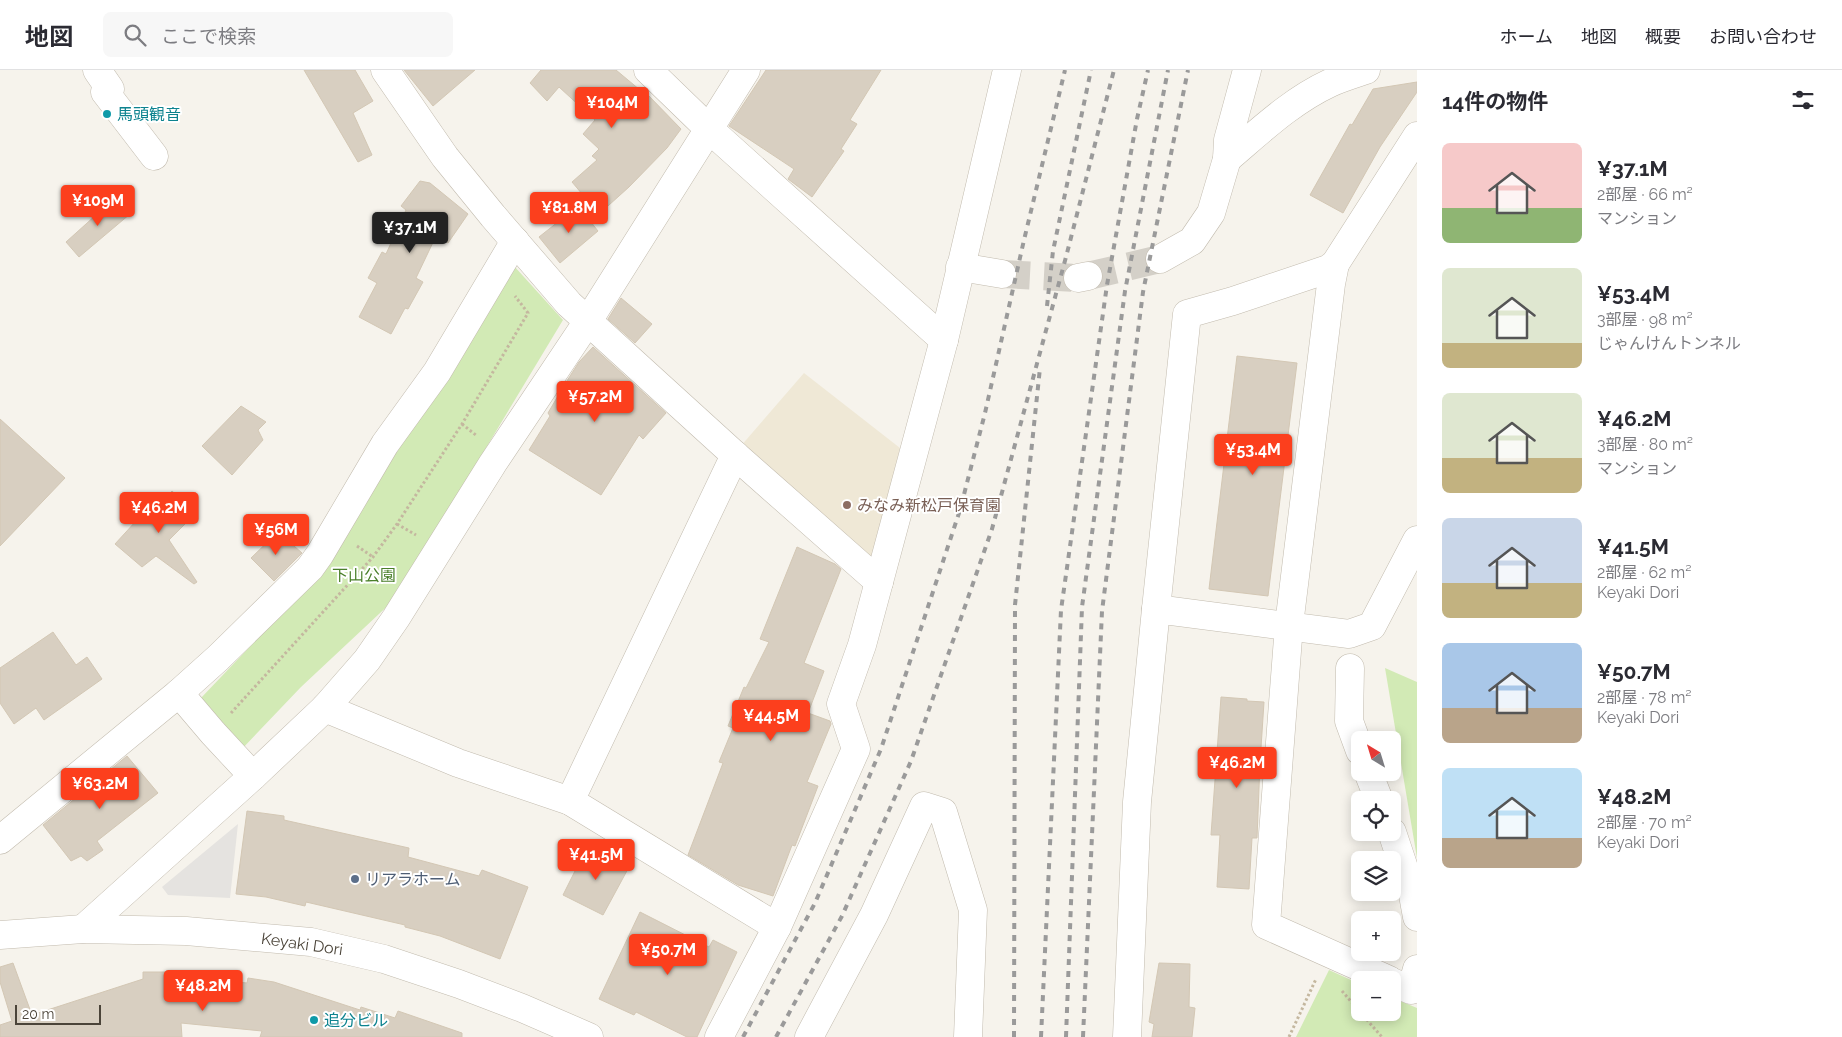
<!DOCTYPE html>
<html lang="ja">
<head>
<meta charset="utf-8">
<style>
  body { margin:0; font-family:Raleway,"Noto Sans JP",sans-serif; background:#f7f7f7; color:#2b2b33; height:100vh; display:flex; flex-direction:column; font-size:19px; white-space:nowrap }
  * { box-sizing:border-box; margin:0 }
  p { font-size:16px; color:#7c7c81 }
  .icon { flex:none; width:28px; height:28px; fill:none; stroke:currentColor; stroke-width:2; stroke-linecap:round; stroke-linejoin:round }
  .map { position:relative; flex:1; overflow:hidden }
  .panel { display:flex; flex-direction:column; background:#fff; width:425px }
  .panel>* { flex:none }
  .needle { width:32px; rotate:322deg }
  .controls { position:absolute; left:1351px; top:661px; display:grid; gap:10px }
  .controls a { display:grid; place-items:center; width:50px; height:50px; border-radius:8px; background:#fff; box-shadow:0 2px 12px #0003; font-size:25px }
  .scale { position:absolute; left:15px; bottom:12px; width:86px; box-sizing:border-box; padding-left:5px; border:2px solid #4b4439; border-top:0; font-size:14px; line-height:18px; white-space:nowrap; color:#4b4439; -webkit-text-stroke:4px #fff; paint-order:stroke }
  .price { position:absolute; translate:-50% -42px; padding:0 11px; border-radius:5px; background:#fc3f1d; color:#fff; font-size:16px; line-height:32px; filter:drop-shadow(0 1px 2px #0008) }
  .price::after { content:''; position:absolute; left:50%; top:30px; width:15px; height:11px; margin-left:-8px; background:inherit; clip-path:polygon(0 0,100% 0,50% 100%) }
  .price.selected { background:#222; color:#fff }
  ul { padding:0; list-style:none }
  li { display:flex; align-items:center; gap:15px; height:125px; padding:0 25px }
  li span { display:grid; place-items:center; flex:none; width:140px; height:100px; border-radius:8px; color:#555 }
  li>.icon { margin-inline-start:auto }
  span .icon { width:60px; height:60px; fill:#fffc; stroke-width:1 }
  li b { font-size:21px }
  h2 { display:flex; justify-content:space-between; align-items:center; height:60px; padding:0 25px; font-size:21px }
  header { display:flex; align-items:center; gap:30px; box-sizing:border-box; height:70px; padding:0 25px; background:#fff; border-bottom:1px solid #e1e1e2 }
  header strong { font-size:24px }
  nav { display:flex; gap:28px; margin-inline-start:auto; font-size:18px }
  .search { width:350px; height:45px; background:#f7f7f7; display:flex; align-items:center; gap:12px; box-sizing:border-box; padding:0 18px; border-radius:8px; color:#7c7c81; font-size:19px }
  main { display:flex; flex:1; min-height:0 }
  .map>svg:first-child { display:block }
</style>
</head>
<body>
<header>
<strong>地図</strong>
<div class="search"><svg class="icon" aria-label="search" viewBox="0 0 24 24"><circle cx="10" cy="10" r="6"/><path d="M15 15l6 6"/></svg>ここで検索</div>
<nav><a>ホーム</a><a>地図</a><a>概要</a><a>お問い合わせ</a></nav>
</header>
<main>
<div class="map">
<svg width="1417" height="967" viewBox="0 0 1417 967">
  <rect width="100%" height="100%" fill="#f6f3ec"/>
  <polygon fill="#efe8d6" points="804,303 900,378 872,492 740,377"/>
  <g fill="#d2eab5">
    <polygon points="514,196 563,250 395,529 301,617 240,681 200,629 281,544 340,472"/>
    <polygon points="1385,598 1417,612 1417,788"/>
    <polygon points="1329,900 1360,914 1360,942 1392,942 1393,928 1417,938 1417,967 1296,967"/>
  </g>
  <polygon fill="#e5e3e0" points="238,754 230,828 168,825 162,817"/>
  <g fill="#d8cfc1" stroke="#d3c7b4">
    <polygon points="304,0 355,0 373,31 353,43 372,85 358,92"/>
    <polygon points="404,0 475,0 433,36"/>
    <polygon points="541,0 616,0 646,25 647,24 681,59 667,78 629,117 599,144 572,112 597,90 592,86 599,79 583,64 595,50 559,17 547,31 530,13"/>
    <polygon points="766,0 881,0 850,50 857,54 841,79 844,81 812,127 788,109 794,99 729,56"/>
    <polygon points="1417,12 1417,22 1380,77 1343,143 1310,125 1350,54 1352,55 1373,19"/>
    <polygon points="420,111 430,113 468,144 448,173 437,164 416,208 423,212 408,239 405,238 391,264 359,247 377,213 368,208 382,182 386,184 406,140 401,136"/>
    <polygon points="116,127 130,144 79,187 66,172"/>
    <polygon points="578,136 598,161 560,193 539,167"/>
    <polygon points="621,228 652,254 635,273 608,249"/>
    <polygon points="593,277 666,343 643,369 639,365 601,425 529,380 550,346 548,343 565,314 579,292"/>
    <polygon points="1237,286 1297,293 1268,526 1209,519"/>
    <polygon points="241,336 266,352 258,360 263,370 232,405 202,376"/>
    <polygon points="0,349 65,408 0,476"/>
    <polygon points="172,421 196,443 169,470 197,512 194,514 156,486 142,497 115,474 158,427 163,430"/>
    <polygon points="278,462 302,483 274,511 251,488"/>
    <polygon points="797,477 835,494 841,499 804,593 824,601 808,643 830,651 831,654 807,712 818,716 795,776 792,775 773,826 738,815 688,785 723,693 719,692 733,658 728,656 744,617 746,618 769,572 760,569"/>
    <polygon points="53,562 76,595 87,587 102,609 44,650 36,638 14,654 0,633 0,598"/>
    <polygon points="1221,627 1247,629 1247,631 1264,632 1260,693 1257,768 1252,768 1249,819 1217,817 1220,765 1211,765"/>
    <polygon points="127,686 158,723 97,771 103,780 87,791 81,786 71,791 43,755"/>
    <polygon points="247,741 284,746 284,750 409,778 408,787 479,806 482,800 528,817 500,889 440,866 405,857 405,855 306,832 305,836 266,827 236,824"/>
    <polygon points="591,777 629,797 603,845 563,825 581,789 584,791"/>
    <polygon points="640,842 709,877 713,870 737,882 697,967 687,967 636,942 634,945 599,929"/>
    <polygon points="13,893 32,945 143,909 143,902 180,902 180,906 247,913 248,908 274,912 360,940 361,937 395,948 398,941 462,963 462,967 260,967 262,961 181,953 182,967 0,967 0,955 12,951 0,912 0,897"/>
    <polygon points="1159,893 1190,894 1189,937 1195,938 1192,967 1152,967 1154,954 1149,952"/>
  </g>
  <g fill="none" stroke-linecap="round" stroke-linejoin="round">
    <g stroke="#d4d0c8" stroke-width="28" stroke-dasharray="28 14" stroke-linecap="butt">
      <polyline points="1002,204 1078,208"/>
      <polyline points="1088,206 1160,189"/>
    </g>
    <g stroke="#c2bbae" stroke-width="29">
      <g id="minor">
        <polyline points="97,0 110,19 105,22 154,86"/>
        <polyline points="385,0 445,87 493,146 569,234 735,385 879,512"/>
        <polyline points="648,0 709,59 944,270"/>
        <path d="M 1227,89 C 1259,62 1291,31 1330,13 C 1341,8 1354,4 1366,0"/>
        <polyline points="1160,189 1192,171 1211,143 1227,89 1228,70 1247,0"/>
        <polyline points="1335,194 1331,214 1289,555 1266,855 1389,910"/>
        <polyline points="960,197 1002,204"/>
        <polyline points="1078,208 1088,206"/>
        <polyline points="1156,539 1187,244 1233,231 1328,199 1335,194 1417,66"/>
        <polyline points="1350,598 1349,651 1360,681"/>
        <polyline points="179,623 213,663 253,706"/>
        <polyline points="325,638 458,693 570,731 777,857"/>
        <polyline points="1368,702 1379,730"/>
        <polyline points="570,731 735,385"/>
        <polyline points="1392,762 1413,825 1417,847"/>
        <polyline points="0,770 179,623 218,588 310,498 320,484 385,374 437,302 515,171"/>
        <polyline points="83,859 253,706 325,638 367,590 396,548 493,393 588,251 746,0"/>
        <polyline points="0,865 83,859 186,861 311,872 384,889 459,914 522,938 589,967"/>
        <polyline points="1392,912 1411,920 1417,899"/>
        <polyline points="719,967 777,857 856,679 841,634 862,575 944,270 1007,0"/>
        <polyline points="809,967 874,845 924,736 943,742 973,840 968,967"/>
        <polyline points="1127,967 1137,732 1156,539 1349,564 1372,556 1417,470"/>
      </g>
    </g>
    <g stroke="#c4b79f" stroke-width="3" stroke-dasharray="2.5 2.5" stroke-linecap="butt">
      <polyline points="462,354 477,366"/>
      <polyline points="397,454 416,465"/>
      <polyline points="357,476 373,487"/>
      <polyline points="231,643 373,487 397,454 462,354 528,243 515,226"/>
      <polyline points="1342,921 1360,942"/>
      <polyline points="1360,942 1382,967"/>
      <polyline points="1289,967 1316,909"/>
    </g>
    <use href="#minor" stroke="#fff" stroke-width="28"/>
    <g stroke="#9a9a9a" stroke-width="4" stroke-dasharray="6 6" stroke-linecap="butt">
      <polyline points="1047,236 1053,181 1091,0"/>
      <polyline points="743,967 815,833 881,679 960,440 985,343 1024,170 1065,0"/>
      <polyline points="776,967 842,846 911,691 992,459 1066,187 1114,0"/>
      <polyline points="1014,967 1015,535 1040,298"/>
      <polyline points="1041,967 1061,540 1107,215 1137,49 1148,0"/>
      <polyline points="1066,967 1082,537 1125,221 1168,0"/>
      <polyline points="1083,967 1102,541 1143,222 1188,0"/>
    </g>
  </g>
  <g fill="#0f9aa8" stroke="#fff" stroke-width="2">
    <circle cx="107" cy="44" r="5"/>
    <circle cx="314" cy="950" r="5"/>
  </g>
  <circle fill="#8d6e63" stroke="#fff" stroke-width="2" cx="847" cy="435" r="5"/>
  <circle fill="#5c6f8a" stroke="#fff" stroke-width="2" cx="355" cy="809" r="5"/>
  <g text-anchor="middle" dominant-baseline="central" stroke-width="4" stroke-linejoin="round" paint-order="stroke">
    <g font-size="16" fill="#0d838f" stroke="#fff" text-anchor="start">
      <text x="117" y="44">馬頭観音</text>
      <text x="324" y="950">追分ビル</text>
    </g>
    <g font-size="16" fill="#785e54" stroke="#fff" text-anchor="start">
      <text x="857" y="435">みなみ新松戸保育園</text>
    </g>
    <g font-size="16" fill="#4a7f2a" stroke="#fff">
      <text x="364" y="505">下山公園</text>
    </g>
    <g font-size="16" fill="#4e5e75" stroke="#fff" text-anchor="start">
      <text x="365" y="809">リアラホーム</text>
    </g>
    <g font-size="16" fill="#4b4439" stroke="#fff">
      <text transform="translate(302 874) rotate(8)">Keyaki Dori</text>
    </g>
  </g>
</svg>
<div class="controls">
<a><svg class="needle" viewBox="-14 -14 28 28"><path d="M0-13l5 13h-10z" fill="#e53935"/><path d="M0 13l5-13h-10z" fill="#7c7c81"/></svg></a>
<a><svg class="icon" aria-label="locate" viewBox="0 0 24 24"><circle cx="12" cy="12" r="6"/><path d="M12 2v4M12 18v4M2 12h4M18 12h4"/></svg></a>
<a><svg class="icon" aria-label="layers" viewBox="0 0 24 24"><path d="M12 4l9 5-9 5-9-5zM3 14l9 5 9-5"/></svg></a>
<a>+</a>
<a>−</a>
</div>
<div class="scale">20 m</div>
<b class="price" style="left:612px;top:59px">¥104M</b>
<b class="price" style="left:98px;top:157px">¥109M</b>
<b class="price" style="left:569px;top:164px">¥81.8M</b>
<b class="price selected" style="left:410px;top:184px">¥37.1M</b>
<b class="price" style="left:595px;top:353px">¥57.2M</b>
<b class="price" style="left:1253px;top:406px">¥53.4M</b>
<b class="price" style="left:159px;top:464px">¥46.2M</b>
<b class="price" style="left:276px;top:486px">¥56M</b>
<b class="price" style="left:771px;top:672px">¥44.5M</b>
<b class="price" style="left:1237px;top:719px">¥46.2M</b>
<b class="price" style="left:100px;top:740px">¥63.2M</b>
<b class="price" style="left:596px;top:811px">¥41.5M</b>
<b class="price" style="left:668px;top:906px">¥50.7M</b>
<b class="price" style="left:203px;top:942px">¥48.2M</b>
</div>
<section class="panel">
<h2>14件の物件<svg class="icon" aria-label="filters" viewBox="0 0 24 24"><path d="M4 7h16M4 17h16"/><circle cx="9" cy="7" r="2"/><circle cx="15" cy="17" r="2"/></svg></h2>
<ul>
<li><span style="background:linear-gradient(#f6c9c9 65%,#8fb573 0)"><svg class="icon" aria-label="home" viewBox="0 0 24 24"><path d="M3 11l9-7 9 7M6 9v11h12V9"/></svg></span><div><b>¥37.1M</b><p>2部屋 · 66 m²</p><p>マンション</p></div></li>
<li><span style="background:linear-gradient(#dfe7d0 75%,#c2b280 0)"><svg class="icon" aria-label="home" viewBox="0 0 24 24"><path d="M3 11l9-7 9 7M6 9v11h12V9"/></svg></span><div><b>¥53.4M</b><p>3部屋 · 98 m²</p><p>じゃんけんトンネル</p></div></li>
<li><span style="background:linear-gradient(#dfe7d0 65%,#c2b280 0)"><svg class="icon" aria-label="home" viewBox="0 0 24 24"><path d="M3 11l9-7 9 7M6 9v11h12V9"/></svg></span><div><b>¥46.2M</b><p>3部屋 · 80 m²</p><p>マンション</p></div></li>
<li><span style="background:linear-gradient(#c9d6e8 65%,#c2b280 0)"><svg class="icon" aria-label="home" viewBox="0 0 24 24"><path d="M3 11l9-7 9 7M6 9v11h12V9"/></svg></span><div><b>¥41.5M</b><p>2部屋 · 62 m²</p><p>Keyaki Dori</p></div></li>
<li><span style="background:linear-gradient(#a9c7e8 65%,#b9a48a 0)"><svg class="icon" aria-label="home" viewBox="0 0 24 24"><path d="M3 11l9-7 9 7M6 9v11h12V9"/></svg></span><div><b>¥50.7M</b><p>2部屋 · 78 m²</p><p>Keyaki Dori</p></div></li>
<li><span style="background:linear-gradient(#bfe0f5 70%,#b9a48a 0)"><svg class="icon" aria-label="home" viewBox="0 0 24 24"><path d="M3 11l9-7 9 7M6 9v11h12V9"/></svg></span><div><b>¥48.2M</b><p>2部屋 · 70 m²</p><p>Keyaki Dori</p></div></li>
</ul>
</section>
</main>
</body>
</html>
